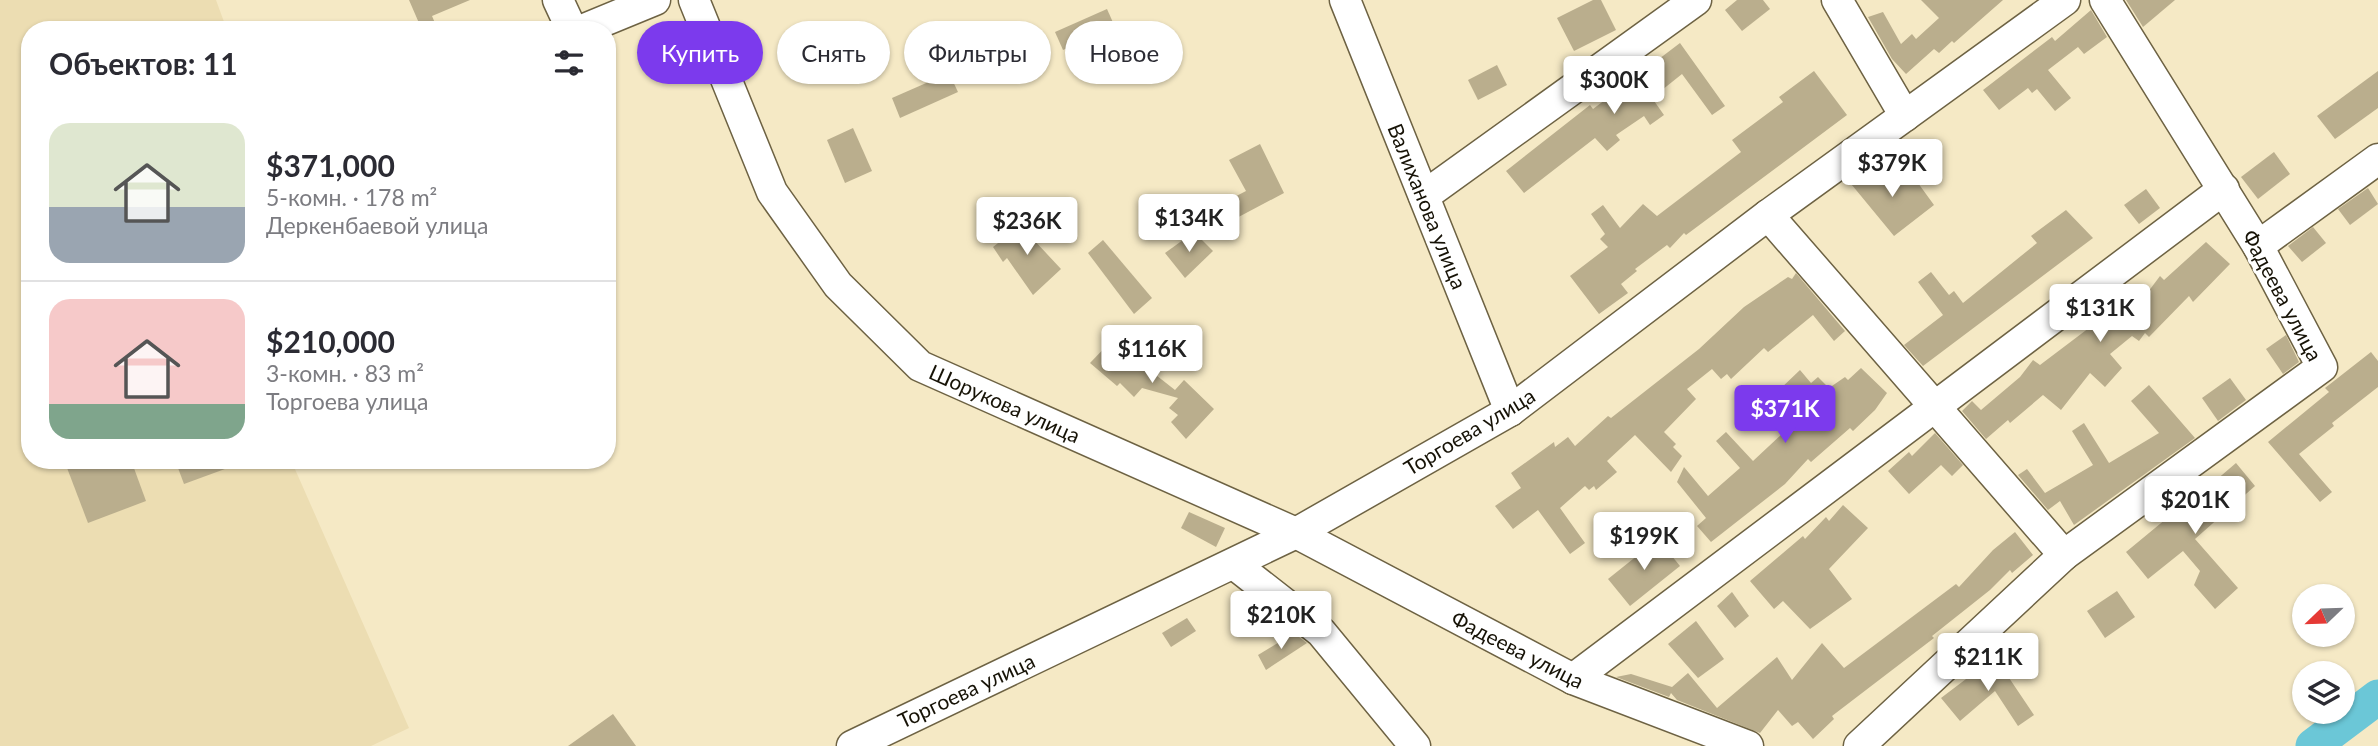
<!DOCTYPE html>
<html lang="ru">
<head>
<meta charset="utf-8">
<style>
  body { margin:0; font-family:Lato,sans-serif; background:#f7f7f7; color:#2b2b33; height:100vh; display:flex; flex-direction:column; font-size:26px; white-space:nowrap }
  * { box-sizing:border-box; margin:0 }
  p { font-size:23px; color:#7c7c81 }
  .icon { flex:none; width:38px; height:38px; fill:none; stroke:currentColor; stroke-width:2; stroke-linecap:round; stroke-linejoin:round }
  .map { position:relative; flex:1; overflow:hidden }
  .sheet { position:absolute; left:21px; top:21px; width:595px; height:448px; display:flex; flex-direction:column; background:#fff; border-radius:28px; box-shadow:0 2px 5px #0004 }
  .sheet>* { flex:none }
  .guide { position:absolute; left:637px; top:21px; width:665px; height:63px; display:flex; gap:14px }
  .needle { width:46px; rotate:247deg }
  .controls { position:absolute; left:2292px; top:584px; display:grid; gap:14px }
  .controls a { display:grid; place-items:center; width:63px; height:63px; border-radius:50%; background:#fff; box-shadow:0 2px 5px #0004; font-size:35px }
  .price { position:absolute; translate:-50% -60px; padding:0 16px; border-radius:7px; background:#fff; color:#222; font-size:23px; line-height:46px; filter:drop-shadow(0 2px 4px #0008) }
  .price::after { content:''; position:absolute; left:50%; top:42px; width:21px; height:16px; margin-left:-10px; background:inherit; clip-path:polygon(0 0,100% 0,50% 100%) }
  .price.active { background:#7c3aed; color:#fff }
  ul { padding:0; list-style:none }
  li { display:flex; align-items:center; gap:21px; height:175px; padding:0 28px }
  li+li { border-top:2px solid #e1e1e2 }
  li span { display:grid; place-items:center; flex:none; width:196px; height:140px; border-radius:21px; color:#555 }
  li>.icon { margin-inline-start:auto }
  span .icon { width:84px; height:84px; fill:#fffc; stroke-width:1 }
  li b { font-size:30px }
  h2 { display:flex; justify-content:space-between; align-items:center; height:84px; padding:0 28px; font-size:30px }
  .chip { padding:0 24px; border-radius:32px; background:#fff; box-shadow:0 2px 5px #0004; font-size:24px; line-height:63px }
  .chip.active { background:#7c3aed; color:#fff }
  .map>svg:first-child { display:block }
</style>
</head>
<body>
<div class="map">
<svg width="2378" height="746" viewBox="0 0 2378 746">
  <rect width="100%" height="100%" fill="#f5e9c5"/>
  <polygon fill="#ecddb2" points="0,0 216,0 227,30 30,30 30,460 291,460 409,728 371,746 0,746"/>
  <g fill="none" stroke-linecap="round" stroke-linejoin="round">
    <polyline stroke="#6bc7d7" stroke-width="35" points="2313,746 2378,697"/>
  </g>
  <g fill="#baae8d">
    <polygon points="409,0 470,0 432,16 438,30 422,30"/>
    <polygon points="1593,0 1601,0 1616,30 1574,51 1557,18"/>
    <polygon points="1737,0 1763,0 1770,9 1742,31 1725,10"/>
    <polygon points="1921,0 2003,0 1954,43 1952,41 1939,53 1934,49 1906,74 1892,59 1868,17 1883,12 1901,44 1912,34 1916,39 1939,18"/>
    <polygon points="2126,0 2175,0 2143,27"/>
    <polygon points="1107,9 1115,27 1063,50 1055,32"/>
    <polygon points="2091,10 2107,37 2084,54 2078,47 2048,70 2071,98 2055,111 2037,89 2032,93 2028,88 1999,110 1983,90 2052,37 2055,41"/>
    <polygon points="1011,37 1023,65 994,78 981,51"/>
    <polygon points="1680,43 1725,106 1712,115 1682,74 1652,98 1664,115 1650,125 1644,116 1616,135 1620,140 1607,151 1595,138 1524,193 1506,171 1590,105 1593,109"/>
    <polygon points="1497,65 1507,85 1478,100 1468,80"/>
    <polygon points="1814,71 1847,115 1686,235 1684,233 1670,248 1667,245 1635,269 1637,271 1621,284 1628,293 1599,314 1570,276 1608,247 1600,239 1605,234 1591,214 1603,205 1620,228 1643,204 1657,216 1741,152 1732,140 1783,102 1779,97"/>
    <polygon points="2378,71 2378,108 2335,139 2317,116"/>
    <polygon points="949,73 958,92 900,118 892,98"/>
    <polygon points="853,128 872,171 845,183 827,140"/>
    <polygon points="1260,144 1284,193 1231,221 1221,204 1246,191 1229,160"/>
    <polygon points="2274,152 2290,174 2258,199 2241,177"/>
    <polygon points="1865,166 1875,178 1879,175 1890,190 1910,172 1934,205 1894,236 1847,179"/>
    <polygon points="2368,188 2378,204 2350,225 2338,209"/>
    <polygon points="2146,189 2160,208 2139,224 2124,205"/>
    <polygon points="2066,210 2093,238 1923,366 1904,345 1943,315 1918,282 1931,272 1949,295 1954,291 1963,303 2037,243 2031,236"/>
    <polygon points="1027,220 1037,235 1033,239 1061,269 1033,295 1007,258 1003,262 993,247"/>
    <polygon points="2313,227 2326,243 2302,262 2288,246"/>
    <polygon points="1194,232 1213,251 1185,278 1165,253"/>
    <polygon points="1103,240 1152,298 1134,314 1088,253"/>
    <polygon points="2206,242 2230,264 2193,302 2189,296 2149,337 2145,333 2139,341 2132,336 2110,354 2122,368 2105,387 2090,373 2061,410 2043,395 2010,423 2008,420 1986,439 1962,411 1972,401 1981,410 2020,377 2033,360 2040,365 2118,306 2125,311 2143,293 2145,296 2160,276 2164,280"/>
    <polygon points="1796,273 1845,331 1834,341 1813,315 1768,352 1764,348 1731,379 1727,374 1721,379 1712,369 1687,389 1696,399 1664,432 1676,444 1673,447 1682,456 1671,472 1635,435 1607,461 1617,472 1596,490 1594,486 1589,490 1585,486 1560,508 1585,543 1570,554 1538,510 1513,529 1495,506 1521,488 1511,473 1554,442 1555,447 1568,437 1575,446 1608,416 1611,418 1699,349 1744,307 1788,277 1792,279"/>
    <polygon points="2286,335 2299,362 2283,374 2266,349"/>
    <polygon points="1113,339 1125,351 1130,343 1143,357 1138,361 1175,390 1184,380 1214,409 1186,439 1171,422 1178,415 1169,408 1178,398 1142,388 1134,397 1120,383 1117,386 1090,363"/>
    <polygon points="2371,352 2378,361 2378,387 2332,423 2334,426 2299,454 2332,492 2320,502 2268,442 2329,392 2325,388"/>
    <polygon points="1861,368 1887,393 1875,410 1853,431 1850,428 1811,462 1808,459 1785,484 1711,542 1697,526 1706,518 1677,482 1684,467 1708,496 1740,468 1716,441 1726,432 1753,461 1783,433 1760,408 1800,370 1811,383 1818,377 1829,388 1845,377 1848,380"/>
    <polygon points="2230,378 2246,400 2218,421 2202,398"/>
    <polygon points="2149,385 2195,438 2074,525 2060,501 2048,510 2018,475 2027,469 2045,493 2093,465 2072,431 2084,423 2109,463 2159,433 2131,401"/>
    <polygon points="1935,433 1963,465 1952,476 1941,465 1909,494 1888,471 1909,452 1912,456"/>
    <polygon points="64,460 131,460 146,501 88,523"/>
    <polygon points="175,460 243,460 244,462 184,484"/>
    <polygon points="2236,463 2255,486 2195,539 2238,588 2215,609 2194,585 2200,571 2183,551 2148,579 2126,552 2172,514 2174,516"/>
    <polygon points="1843,505 1868,528 1829,569 1852,599 1810,629 1783,601 1774,609 1750,581 1803,536 1805,539 1826,517 1829,521"/>
    <polygon points="1189,512 1225,528 1216,547 1181,528"/>
    <polygon points="2015,532 2033,555 2012,573 2010,570 1990,590 1932,636 1934,638 1832,716 1834,719 1813,739 1798,722 1792,726 1778,710 1760,733 1677,700 1671,693 1669,697 1616,677 1631,674 1672,687 1688,673 1717,708 1777,657 1792,680 1822,643 1844,668 1956,584 1959,587 1993,550"/>
    <polygon points="1658,539 1680,566 1630,606 1608,579"/>
    <polygon points="2117,591 2135,617 2105,638 2087,611"/>
    <polygon points="1732,592 1749,616 1735,628 1717,606"/>
    <polygon points="1187,618 1196,631 1171,647 1162,633"/>
    <polygon points="1696,621 1724,659 1698,678 1668,644"/>
    <polygon points="1294,633 1307,643 1266,670 1258,655"/>
    <polygon points="1995,657 2034,715 2018,726 1995,691 1960,721 1941,698"/>
    <polygon points="613,714 636,746 568,746"/>
  </g>
  <g fill="none" stroke-linecap="round" stroke-linejoin="round">
    <g stroke="#6d6243" stroke-width="33">
      <g id="minor">
        <polyline points="558,0 572,30"/>
        <polyline points="694,0 772,192 838,285 920,366 1296,533 1573,679 1748,746"/>
        <polyline points="1345,0 1510,411"/>
        <polyline points="1837,0 1905,116"/>
        <polyline points="582,30 655,0"/>
        <polyline points="1424,196 1696,0"/>
        <polyline points="1768,215 2064,555"/>
        <polyline points="2258,246 2378,159"/>
        <polyline points="1234,564 1321,632 1415,746"/>
        <polyline points="1573,679 2224,189"/>
        <polyline points="852,746 1296,533 1510,411 1768,215 2065,0"/>
        <polyline points="1859,746 2064,555 2322,367 2258,246 2105,0"/>
      </g>
    </g>
    <use href="#minor" stroke="#fff" stroke-width="30"/>
  </g>
  <g text-anchor="middle" dominant-baseline="central" stroke-width="6" stroke-linejoin="round" paint-order="stroke">
    <g font-size="21" fill="#161206" stroke="#fff">
      <text transform="translate(1428 206) rotate(68)">Валиханова улица</text>
      <text transform="translate(2283 295) rotate(62)">Фадеева улица</text>
      <text transform="translate(1005 403) rotate(24)">Шорукова улица</text>
      <text transform="translate(1469 431) rotate(-31)">Торгоева улица</text>
      <text transform="translate(1518 649) rotate(27)">Фадеева улица</text>
      <text transform="translate(966 690) rotate(-25)">Торгоева улица</text>
    </g>
  </g>
</svg>
<div class="controls">
<a><svg class="needle" viewBox="-14 -14 28 28"><path d="M0-13l5 13h-10z" fill="#e53935"/><path d="M0 13l5-13h-10z" fill="#7c7c81"/></svg></a>
<a><svg class="icon" aria-label="layers" viewBox="0 0 24 24"><path d="M12 4l9 5-9 5-9-5zM3 14l9 5 9-5"/></svg></a>
</div>
<b class="price" style="left:1614px;top:116px">$300K</b>
<b class="price" style="left:1892px;top:199px">$379K</b>
<b class="price" style="left:1189px;top:254px">$134K</b>
<b class="price" style="left:1027px;top:257px">$236K</b>
<b class="price" style="left:2100px;top:344px">$131K</b>
<b class="price" style="left:1152px;top:385px">$116K</b>
<b class="price active" style="left:1785px;top:445px">$371K</b>
<b class="price" style="left:2195px;top:536px">$201K</b>
<b class="price" style="left:1644px;top:572px">$199K</b>
<b class="price" style="left:1281px;top:651px">$210K</b>
<b class="price" style="left:1988px;top:693px">$211K</b>
<div class="guide">
<a class="chip active">Купить</a>
<a class="chip">Снять</a>
<a class="chip">Фильтры</a>
<a class="chip">Новое</a>
</div>
<section class="sheet">
<h2>Объектов: 11<svg class="icon" aria-label="filters" viewBox="0 0 24 24"><path d="M4 7h16M4 17h16"/><circle cx="9" cy="7" r="2"/><circle cx="15" cy="17" r="2"/></svg></h2>
<ul>
<li><span style="background:linear-gradient(#dfe7d0 60%,#9aa5b1 0)"><svg class="icon" aria-label="home" viewBox="0 0 24 24"><path d="M3 11l9-7 9 7M6 9v11h12V9"/></svg></span><div><b>$371,000</b><p>5-комн. · 178 m²</p><p>Деркенбаевой улица</p></div></li>
<li><span style="background:linear-gradient(#f6c9c9 75%,#7fa58c 0)"><svg class="icon" aria-label="home" viewBox="0 0 24 24"><path d="M3 11l9-7 9 7M6 9v11h12V9"/></svg></span><div><b>$210,000</b><p>3-комн. · 83 m²</p><p>Торгоева улица</p></div></li>
</ul>
</section>
</div>
</body>
</html>
